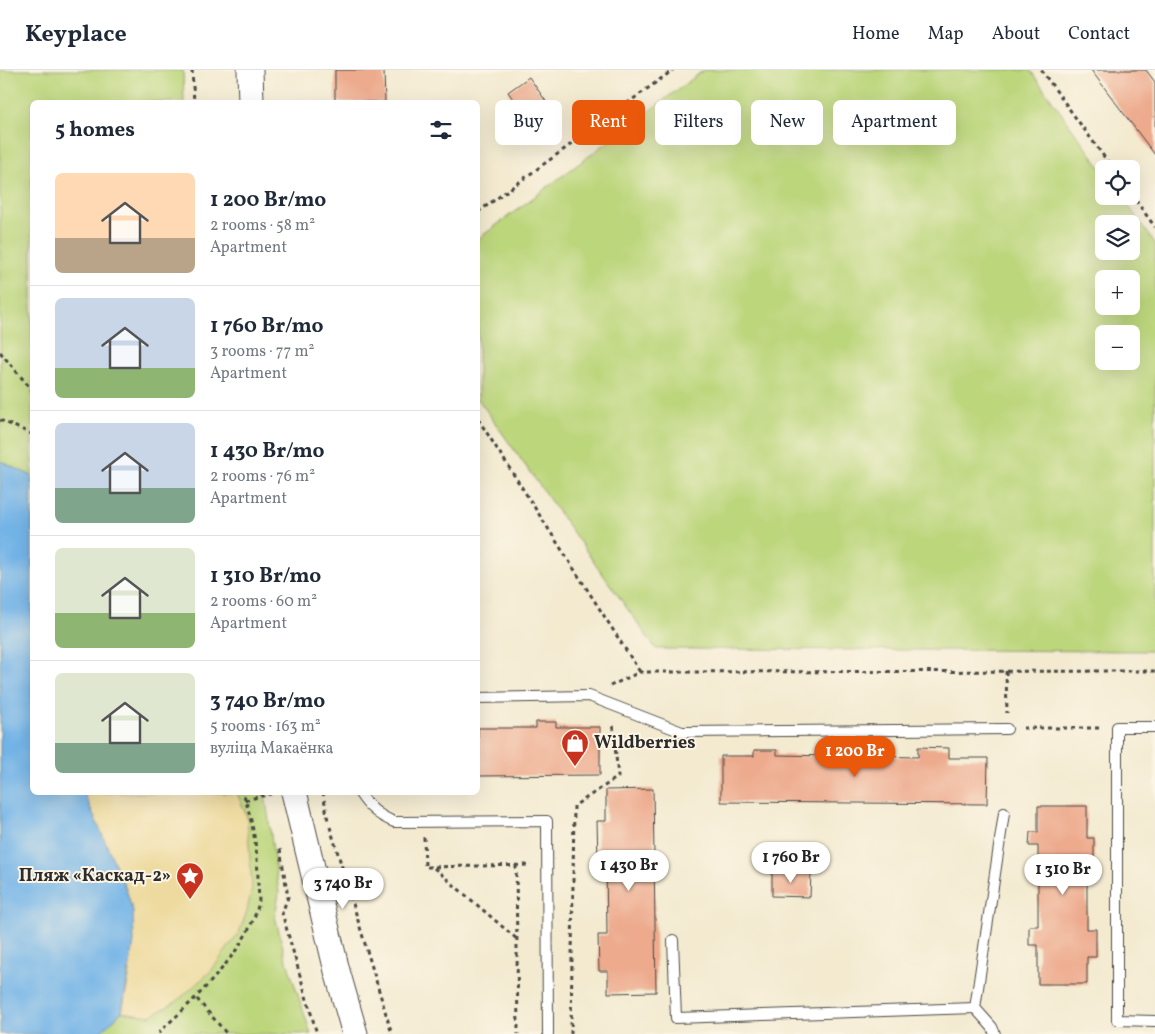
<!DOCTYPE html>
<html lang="en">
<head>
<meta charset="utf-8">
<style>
  body { margin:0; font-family:Vollkorn,serif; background:#f6f6f7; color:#1f2937; height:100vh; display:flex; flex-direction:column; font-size:19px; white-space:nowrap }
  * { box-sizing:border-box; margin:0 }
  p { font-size:16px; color:#747a83 }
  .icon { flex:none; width:28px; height:28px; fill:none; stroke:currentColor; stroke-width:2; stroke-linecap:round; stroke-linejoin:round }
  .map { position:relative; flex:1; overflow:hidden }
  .details { position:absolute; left:30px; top:30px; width:450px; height:695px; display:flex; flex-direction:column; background:#fff; border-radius:8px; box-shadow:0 5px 20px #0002 }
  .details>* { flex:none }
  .hud { position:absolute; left:495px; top:30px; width:475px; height:45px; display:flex; gap:10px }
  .tools { position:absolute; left:1095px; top:90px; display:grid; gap:10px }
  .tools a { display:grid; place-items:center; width:45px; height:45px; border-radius:8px; background:#fff; box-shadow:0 5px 20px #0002; font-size:25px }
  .price { position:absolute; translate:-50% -42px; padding:0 11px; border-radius:18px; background:#fff; color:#222; font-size:16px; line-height:32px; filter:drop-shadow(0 1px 2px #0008) }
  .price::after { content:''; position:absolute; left:50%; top:30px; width:15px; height:11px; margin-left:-8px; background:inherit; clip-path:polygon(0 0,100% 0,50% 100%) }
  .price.active { background:#ea580c; color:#fff }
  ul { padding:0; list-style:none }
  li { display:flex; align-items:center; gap:15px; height:125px; padding:0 25px }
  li+li { border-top:1px solid #e0e1e3 }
  li span { display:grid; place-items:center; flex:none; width:140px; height:100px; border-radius:8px; color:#555 }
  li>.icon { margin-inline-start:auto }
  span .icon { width:60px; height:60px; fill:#fffc; stroke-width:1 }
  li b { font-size:21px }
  h2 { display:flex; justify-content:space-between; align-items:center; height:60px; padding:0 25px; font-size:21px }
  .pill { padding:0 18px; border-radius:8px; background:#fff; box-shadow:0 5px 20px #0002; font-size:18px; line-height:45px }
  .pill.active { background:#ea580c; color:#fff }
  header { display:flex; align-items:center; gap:30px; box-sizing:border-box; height:70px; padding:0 25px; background:#fff; border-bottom:1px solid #e0e1e3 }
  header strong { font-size:24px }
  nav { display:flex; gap:28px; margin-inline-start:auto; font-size:18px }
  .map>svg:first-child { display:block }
</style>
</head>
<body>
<header>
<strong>Keyplace</strong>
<nav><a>Home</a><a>Map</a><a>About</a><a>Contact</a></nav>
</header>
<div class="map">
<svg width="1155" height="964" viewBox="0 0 1155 964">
  <rect width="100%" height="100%" fill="#fcf5e5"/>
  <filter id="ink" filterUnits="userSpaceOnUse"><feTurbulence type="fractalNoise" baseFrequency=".02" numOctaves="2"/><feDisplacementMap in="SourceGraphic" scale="10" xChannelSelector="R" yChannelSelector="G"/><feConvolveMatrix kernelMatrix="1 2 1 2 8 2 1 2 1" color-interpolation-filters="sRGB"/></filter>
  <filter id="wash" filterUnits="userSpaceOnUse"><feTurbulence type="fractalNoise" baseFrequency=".0096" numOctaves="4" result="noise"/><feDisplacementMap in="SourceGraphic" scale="20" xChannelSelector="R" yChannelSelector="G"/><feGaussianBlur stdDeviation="1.12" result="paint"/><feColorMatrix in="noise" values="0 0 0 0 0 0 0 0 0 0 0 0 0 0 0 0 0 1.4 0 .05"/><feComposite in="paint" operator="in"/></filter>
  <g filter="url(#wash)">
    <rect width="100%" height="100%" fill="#f3ead0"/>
    <g fill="#bcd67b" stroke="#748053" fill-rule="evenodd">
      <polygon points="0,0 183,0 184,32 32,32 32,406 0,391"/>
      <path d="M 704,0 L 1030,0 L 1104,102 L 1104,126 L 1121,126 L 1155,173 L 1155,581 L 656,579 L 478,329 L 478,169 ZM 1104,154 L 1131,154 L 1131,181 L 1104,181 ZM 1104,209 L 1131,209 L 1131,236 L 1104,236 ZM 1104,264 L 1131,264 L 1131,291 L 1104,291 Z"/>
      <polygon points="237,723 265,723 279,823 275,846 285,886 311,964 98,964 122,942 150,946 247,747"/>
    </g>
    <polygon fill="#eeda9e" stroke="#8c8264" points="84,723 237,723 247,747 252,818 247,841 239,863 211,901 176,932 150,946 122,942 130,902 94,747"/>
    <polygon fill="#73b4e7" stroke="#4f7089" points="0,391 32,406 32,722 84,723 126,819 133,841 134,872 122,942 98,964 0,964"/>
    <g id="blocks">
      <g fill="#edaa8d">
        <polygon points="335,0 384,0 385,32 335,32"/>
        <polygon points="1091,0 1146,0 1155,12 1155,85"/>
        <polygon points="529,7 552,40 531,55 508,22"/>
        <polygon points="536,652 556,652 556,657 600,657 600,705 478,706 478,658 536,658"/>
        <polygon points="918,677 949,678 949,688 988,688 987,734 721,732 721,686 754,686 754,680 777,680 777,685 834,686 834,679 860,679 861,686 918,687"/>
        <polygon points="653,719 656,922 608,923 608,901 599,901 598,865 607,865 606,789 598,789 597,751 606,751 606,720"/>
        <polygon points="1038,736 1087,736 1087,768 1094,768 1094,790 1087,790 1087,859 1096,859 1096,887 1087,887 1087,914 1038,914 1038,875 1029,875 1029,856 1038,856 1038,776 1029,776 1030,762 1038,762"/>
        <polygon points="772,802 811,803 810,827 772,826"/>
      </g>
    </g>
  </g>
  <g filter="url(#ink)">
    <use href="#blocks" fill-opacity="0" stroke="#494844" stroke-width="1"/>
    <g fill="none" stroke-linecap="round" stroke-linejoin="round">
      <g stroke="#494844" stroke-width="12">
        <g id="service">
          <polyline points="478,628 589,626 682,662 1007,659"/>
          <polyline points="1155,657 1117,657 1117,950 1155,951"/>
          <path d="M 359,722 C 369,738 378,745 394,752 L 547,751 L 548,964"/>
          <polyline points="673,870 676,948 975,938"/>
          <polyline points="995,964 992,957 975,938 1004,743"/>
        </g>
      </g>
      <g stroke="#494844" stroke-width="27">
        <g id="tertiary">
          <polyline points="250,0 251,32"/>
          <polyline points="294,722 337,901 355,964"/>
        </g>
      </g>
      <g stroke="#494844" stroke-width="3" stroke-dasharray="4 4" stroke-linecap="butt">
        <polyline points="192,0 194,32"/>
        <polyline points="1041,0 1113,99"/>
        <polyline points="1131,124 1155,157"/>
        <polyline points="478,142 673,0"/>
        <polyline points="0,282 32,320"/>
        <polyline points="478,349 640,602"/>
        <polyline points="0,350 32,364"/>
        <polyline points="1006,601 1007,643"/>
        <polyline points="610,616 640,602 1155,601"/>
        <polyline points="1023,658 1101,658"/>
        <polyline points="323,722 328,751"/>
        <polyline points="245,730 271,724"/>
        <polyline points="330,757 392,964"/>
        <polyline points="424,767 425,797 531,795"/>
        <polyline points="280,779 288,827 282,843 317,964"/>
        <polyline points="516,795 518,964"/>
        <polyline points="434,798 518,870"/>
        <polyline points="197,929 227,964"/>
        <path d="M 160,964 L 160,961 C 194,931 246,881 258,836 C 260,829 258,820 258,813 C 258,781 253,753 243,722"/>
        <polyline points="571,964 574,736 618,707 613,653"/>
      </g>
      <use href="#service" stroke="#fff" stroke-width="10"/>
      <use href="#tertiary" stroke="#fff" stroke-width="25"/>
    </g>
  </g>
  <defs>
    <g id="shop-pin" transform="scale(1.4375)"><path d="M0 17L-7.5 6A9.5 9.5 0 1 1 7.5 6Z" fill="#c8321e" stroke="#fcf5e5"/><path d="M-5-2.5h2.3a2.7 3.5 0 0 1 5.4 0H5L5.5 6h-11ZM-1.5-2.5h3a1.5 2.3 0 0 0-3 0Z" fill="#fff"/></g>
    <g id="sight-pin" transform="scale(1.4375)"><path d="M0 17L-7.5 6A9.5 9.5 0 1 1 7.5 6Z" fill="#c8321e" stroke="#fcf5e5"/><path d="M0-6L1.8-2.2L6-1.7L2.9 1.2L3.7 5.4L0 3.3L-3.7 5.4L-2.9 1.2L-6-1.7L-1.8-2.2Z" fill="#fff"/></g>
  </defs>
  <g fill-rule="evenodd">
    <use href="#shop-pin" x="575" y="673"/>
    <use href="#sight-pin" x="190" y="806"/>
  </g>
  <g text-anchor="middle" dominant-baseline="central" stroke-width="4" stroke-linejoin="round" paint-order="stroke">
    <g font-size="18" font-weight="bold" fill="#2b2b2b" stroke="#fcf5e5" text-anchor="start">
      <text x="594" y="673">Wildberries</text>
      <text x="171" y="806" text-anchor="end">Пляж «Каскад-2»</text>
    </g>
  </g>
</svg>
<div class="tools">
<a><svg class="icon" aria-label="locate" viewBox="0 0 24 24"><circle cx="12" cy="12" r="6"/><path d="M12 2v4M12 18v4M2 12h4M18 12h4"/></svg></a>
<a><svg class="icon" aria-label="layers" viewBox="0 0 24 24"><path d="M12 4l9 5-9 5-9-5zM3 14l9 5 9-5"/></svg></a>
<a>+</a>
<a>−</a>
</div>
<b class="price active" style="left:855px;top:708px">1 200 Br</b>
<b class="price" style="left:791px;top:814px">1 760 Br</b>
<b class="price" style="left:629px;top:822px">1 430 Br</b>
<b class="price" style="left:1063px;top:826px">1 310 Br</b>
<b class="price" style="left:343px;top:840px">3 740 Br</b>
<div class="hud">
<a class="pill">Buy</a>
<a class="pill active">Rent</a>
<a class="pill">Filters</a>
<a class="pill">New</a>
<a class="pill">Apartment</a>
</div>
<section class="details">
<h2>5 homes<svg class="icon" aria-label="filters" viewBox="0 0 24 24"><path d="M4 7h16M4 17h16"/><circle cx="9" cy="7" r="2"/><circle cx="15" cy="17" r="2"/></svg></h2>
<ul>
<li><span style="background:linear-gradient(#ffd9b3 65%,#b9a48a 0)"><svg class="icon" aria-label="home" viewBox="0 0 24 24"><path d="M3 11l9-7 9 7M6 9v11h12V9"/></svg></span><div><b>1 200 Br/mo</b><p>2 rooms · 58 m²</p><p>Apartment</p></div></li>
<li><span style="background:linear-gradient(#c9d6e8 70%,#8fb573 0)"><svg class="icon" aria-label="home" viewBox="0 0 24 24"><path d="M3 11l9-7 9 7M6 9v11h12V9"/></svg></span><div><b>1 760 Br/mo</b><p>3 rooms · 77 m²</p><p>Apartment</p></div></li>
<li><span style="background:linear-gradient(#c9d6e8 65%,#7fa58c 0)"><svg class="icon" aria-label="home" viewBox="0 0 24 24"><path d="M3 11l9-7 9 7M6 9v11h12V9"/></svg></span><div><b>1 430 Br/mo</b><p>2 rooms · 76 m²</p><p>Apartment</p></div></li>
<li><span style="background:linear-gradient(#dfe7d0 65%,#8fb573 0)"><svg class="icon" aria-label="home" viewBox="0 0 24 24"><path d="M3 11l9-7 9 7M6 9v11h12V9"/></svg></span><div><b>1 310 Br/mo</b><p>2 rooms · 60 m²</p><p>Apartment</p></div></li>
<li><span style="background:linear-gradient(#dfe7d0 70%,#7fa58c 0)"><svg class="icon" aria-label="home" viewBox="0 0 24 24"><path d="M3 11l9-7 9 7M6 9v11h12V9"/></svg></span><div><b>3 740 Br/mo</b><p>5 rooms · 163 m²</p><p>вуліца Макаёнка</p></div></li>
</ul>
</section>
</div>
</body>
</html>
